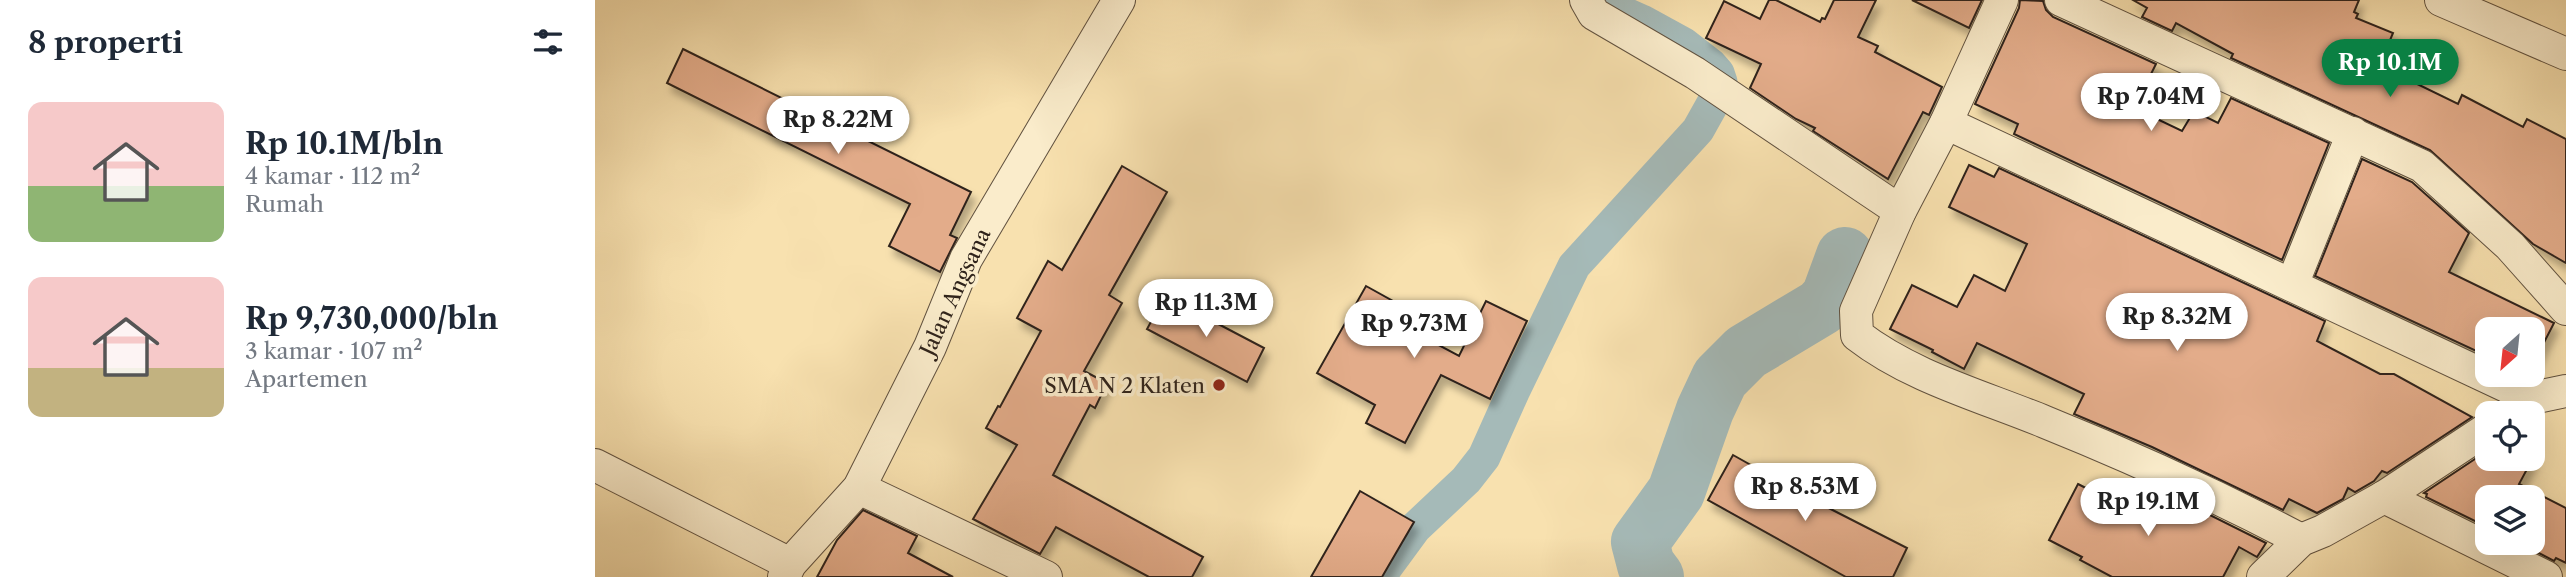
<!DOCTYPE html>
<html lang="id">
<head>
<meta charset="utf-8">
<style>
  body { margin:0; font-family:"Libre Caslon Text",serif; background:#f6f6f7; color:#1f2937; height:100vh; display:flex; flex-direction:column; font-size:26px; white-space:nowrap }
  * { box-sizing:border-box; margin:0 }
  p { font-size:23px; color:#747a83 }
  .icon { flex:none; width:38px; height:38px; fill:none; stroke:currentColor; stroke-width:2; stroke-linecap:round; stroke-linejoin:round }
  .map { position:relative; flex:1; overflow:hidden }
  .drawer { display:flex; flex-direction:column; background:#fff; width:595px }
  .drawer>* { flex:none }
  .needle { width:46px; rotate:207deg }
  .fabs { position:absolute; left:1880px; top:317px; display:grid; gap:14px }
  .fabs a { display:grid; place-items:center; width:70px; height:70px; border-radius:14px; background:#fff; box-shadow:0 7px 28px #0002; font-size:35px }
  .price { position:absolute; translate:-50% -60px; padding:0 16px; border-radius:24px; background:#fff; color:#222; font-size:23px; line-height:46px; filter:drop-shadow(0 2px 4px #0008) }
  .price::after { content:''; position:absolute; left:50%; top:42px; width:21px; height:16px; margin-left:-10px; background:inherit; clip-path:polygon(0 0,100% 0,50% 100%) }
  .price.on { background:#0b8043; color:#fff }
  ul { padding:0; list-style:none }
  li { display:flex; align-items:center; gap:21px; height:175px; padding:0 28px }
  li span { display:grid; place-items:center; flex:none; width:196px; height:140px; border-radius:14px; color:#555 }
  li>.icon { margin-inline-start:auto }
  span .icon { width:84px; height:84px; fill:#fffc; stroke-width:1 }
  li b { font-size:30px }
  h2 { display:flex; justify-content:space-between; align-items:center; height:84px; padding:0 28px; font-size:30px }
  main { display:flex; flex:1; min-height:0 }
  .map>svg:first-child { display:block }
</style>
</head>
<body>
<main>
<section class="drawer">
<h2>8 properti<svg class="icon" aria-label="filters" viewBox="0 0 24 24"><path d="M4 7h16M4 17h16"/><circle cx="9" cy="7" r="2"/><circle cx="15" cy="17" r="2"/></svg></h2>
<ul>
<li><span style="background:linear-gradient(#f6c9c9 60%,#8fb573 0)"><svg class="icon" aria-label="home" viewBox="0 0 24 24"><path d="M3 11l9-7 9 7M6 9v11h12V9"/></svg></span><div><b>Rp 10.1M/bln</b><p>4 kamar · 112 m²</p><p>Rumah</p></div></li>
<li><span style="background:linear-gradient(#f6c9c9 65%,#c2b280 0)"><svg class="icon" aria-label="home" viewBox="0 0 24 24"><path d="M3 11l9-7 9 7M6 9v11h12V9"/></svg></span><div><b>Rp 9,730,000/bln</b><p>3 kamar · 107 m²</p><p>Apartemen</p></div></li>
</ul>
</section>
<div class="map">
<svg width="1971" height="577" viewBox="0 0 1971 577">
  <defs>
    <filter id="shadow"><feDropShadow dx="4.5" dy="8" stdDeviation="3.5" flood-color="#0004"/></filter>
  </defs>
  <rect width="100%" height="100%" fill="#f8e1af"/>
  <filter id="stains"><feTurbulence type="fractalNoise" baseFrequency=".00286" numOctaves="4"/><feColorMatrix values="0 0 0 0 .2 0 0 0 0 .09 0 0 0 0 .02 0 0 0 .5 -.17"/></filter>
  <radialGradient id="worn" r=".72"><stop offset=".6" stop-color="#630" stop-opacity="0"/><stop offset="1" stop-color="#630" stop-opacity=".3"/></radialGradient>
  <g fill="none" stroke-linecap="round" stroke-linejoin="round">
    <polyline stroke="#a5bab8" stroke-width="33" points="784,577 820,528 871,480 889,457 919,390 979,266 1103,130 1122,96 1126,82 1123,73 1116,65 1089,44 1047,21 999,0"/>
    <polyline stroke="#a5bab8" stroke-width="58" points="1060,577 1051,565 1045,542 1081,492 1110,410 1125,378 1151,352 1226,307 1235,297 1250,256"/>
  </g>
  <g fill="#e3ac8a" stroke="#2f231b" stroke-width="2" filter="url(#shadow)">
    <polygon points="1174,0 1181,0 1225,22 1227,18 1230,19 1239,0 1281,0 1263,37 1283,46 1280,52 1347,87 1334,115 1328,112 1293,179 1218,131 1220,128 1201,119 1155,88 1166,64 1111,38 1129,1 1165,19"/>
    <polygon points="1317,0 1387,0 1374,28"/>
    <polygon points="1425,0 1448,1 1451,10 1458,17 1561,64 1539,108 1587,131 1599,111 1623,123 1636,98 1734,143 1687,260 1419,134 1423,124 1380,104 1424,8"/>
    <polygon points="1538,0 1764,0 1759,12 1763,14 1761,18 1798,33 1793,45 1824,62 1814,80 1863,104 1867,95 1928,127 1932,119 1971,139 1971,263 1938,244 1835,150 1636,58 1638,54 1581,23 1577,31 1547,17 1552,8"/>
    <polygon points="88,49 376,192 355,235 362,238 345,272 294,246 315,204 72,83"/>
    <polygon points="1767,159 1817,182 1874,233 1854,272 1959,323 1937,366 1937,329 1892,329 1892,356 1720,276"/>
    <polygon points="1374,165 1399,177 1404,168 1730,321 1722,341 1785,374 1799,374 1877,417 1792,473 1787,471 1779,481 1760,492 1753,488 1748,499 1722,513 1694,499 1688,510 1557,447 1479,414 1489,394 1382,343 1369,369 1337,352 1338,350 1295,329 1317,285 1362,307 1379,275 1410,291 1432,244 1354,207"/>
    <polygon points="527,166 572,192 514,295 527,303 489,371 512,383 500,408 495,405 458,475 608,557 597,577 554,577 461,527 445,554 378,519 422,445 391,428 403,406 405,407 446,331 422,318 453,261 467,270"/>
    <polygon points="771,286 814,310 806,325 864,356 891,301 932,321 895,399 846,375 810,443 771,423 780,405 722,373"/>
    <polygon points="570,296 669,348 652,382 552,329"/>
    <polygon points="1892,451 1891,458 1938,458 1924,484 1971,508 1971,563 1961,558 1959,561 1923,542 1937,542 1937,497 1892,497 1892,527 1831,497 1832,494 1829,493"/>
    <polygon points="1138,455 1218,500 1312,548 1298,577 1251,577 1113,500"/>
    <polygon points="1483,484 1516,501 1523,488 1589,522 1597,506 1671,543 1662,557 1644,547 1628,577 1517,577 1485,560 1487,557 1454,540"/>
    <polygon points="765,491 819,522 787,577 716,577"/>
    <polygon points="268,510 322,536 313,553 358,577 222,577 242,540"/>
  </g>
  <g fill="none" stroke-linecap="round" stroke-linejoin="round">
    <g stroke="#615240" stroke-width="34">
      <g id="minor">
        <polyline points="991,0 999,14 1100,73 1305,211"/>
        <path d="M 1407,0 L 1351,123 L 1305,211 L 1261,311 L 1262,335 C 1316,377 1387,396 1450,422 C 1537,457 1622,496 1706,540"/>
        <polyline points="1466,0 1827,166 1915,246 1971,309"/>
        <polyline points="1846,0 1971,54"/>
        <polyline points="1351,123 1937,398"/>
        <polyline points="1697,285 1758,133"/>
        <polyline points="1915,413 1937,398 1971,391"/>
        <polyline points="0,465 195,564"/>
        <polyline points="264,488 451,577"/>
        <polyline points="1789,497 1951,577"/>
        <polyline points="189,577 195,564 264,488 335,347 371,259 524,0"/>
        <polyline points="1668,577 1706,540 1728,531 1789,497 1892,429"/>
      </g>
    </g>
    <use href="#minor" stroke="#faeccb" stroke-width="32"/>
  </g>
  <circle fill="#8f2418" stroke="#faeccb" stroke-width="2.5" cx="624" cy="385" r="7"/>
  <g text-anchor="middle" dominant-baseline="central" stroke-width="7" stroke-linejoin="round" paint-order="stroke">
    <g font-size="21" fill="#2f231b" stroke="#faeccb">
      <text transform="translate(360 292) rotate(-65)">Jalan Angsana</text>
    </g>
    <g font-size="21" fill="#2f231b" stroke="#faeccb" text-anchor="end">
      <text x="610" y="385">SMA N 2 Klaten</text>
    </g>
  </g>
  <rect width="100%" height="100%" filter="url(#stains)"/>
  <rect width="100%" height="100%" fill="url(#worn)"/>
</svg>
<div class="fabs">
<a><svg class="needle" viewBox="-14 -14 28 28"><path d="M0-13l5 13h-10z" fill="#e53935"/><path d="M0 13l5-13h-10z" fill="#747a83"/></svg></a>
<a><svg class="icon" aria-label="locate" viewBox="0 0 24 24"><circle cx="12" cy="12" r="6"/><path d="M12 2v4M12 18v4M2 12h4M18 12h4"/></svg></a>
<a><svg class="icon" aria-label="layers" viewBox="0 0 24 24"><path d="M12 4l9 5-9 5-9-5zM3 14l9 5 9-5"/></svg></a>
</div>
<b class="price on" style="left:1795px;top:99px">Rp 10.1M</b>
<b class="price" style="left:1556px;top:133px">Rp 7.04M</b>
<b class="price" style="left:243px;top:156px">Rp 8.22M</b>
<b class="price" style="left:611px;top:339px">Rp 11.3M</b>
<b class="price" style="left:1582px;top:353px">Rp 8.32M</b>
<b class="price" style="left:819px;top:360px">Rp 9.73M</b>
<b class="price" style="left:1210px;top:523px">Rp 8.53M</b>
<b class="price" style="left:1553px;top:538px">Rp 19.1M</b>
</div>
</main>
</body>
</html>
